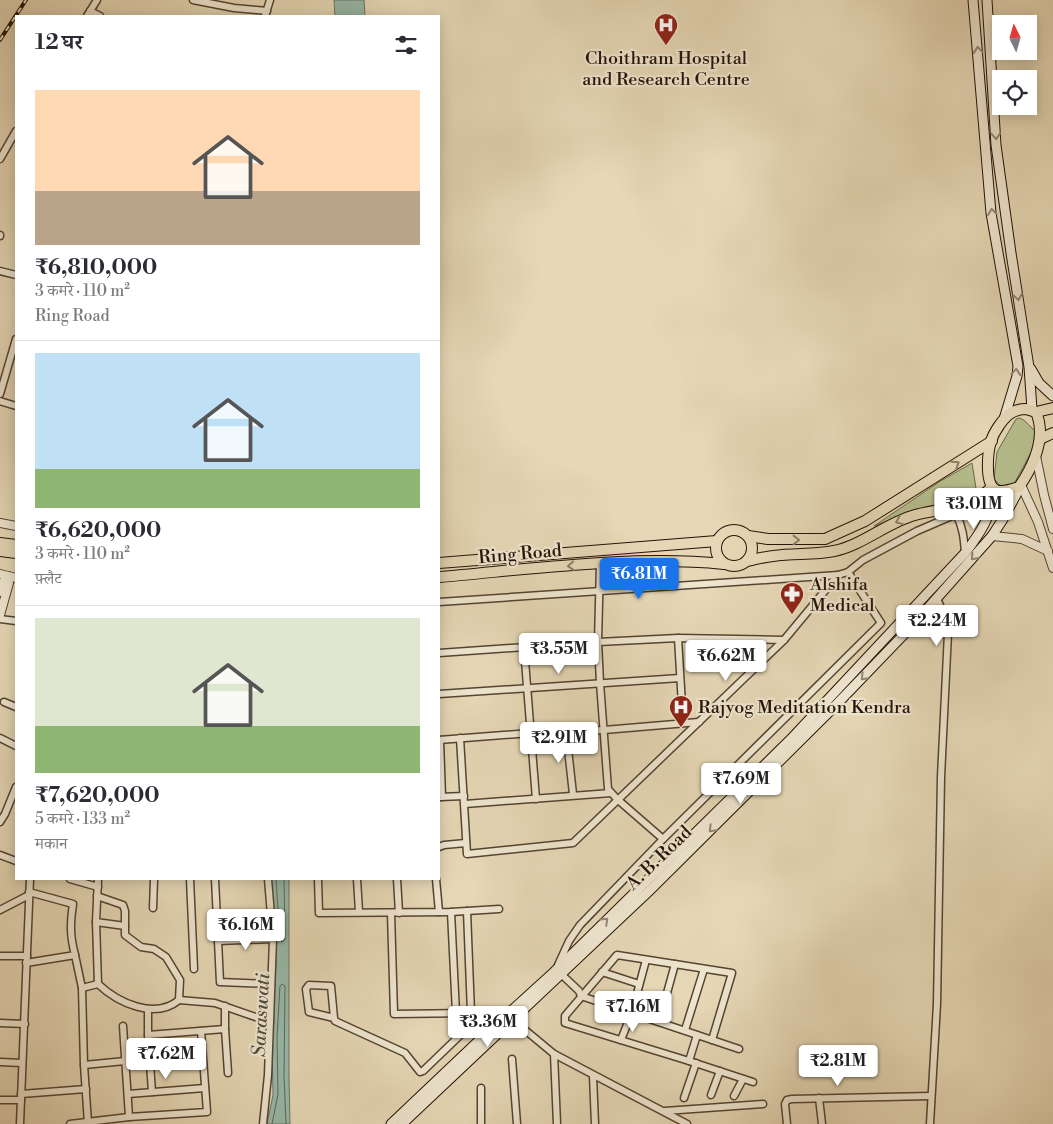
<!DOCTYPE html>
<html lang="hi">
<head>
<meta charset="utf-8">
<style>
  body { margin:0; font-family:"Libre Bodoni","Noto Serif Devanagari",serif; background:#f7f7f7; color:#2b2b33; height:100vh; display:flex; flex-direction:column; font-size:19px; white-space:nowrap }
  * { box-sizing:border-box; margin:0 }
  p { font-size:16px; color:#7c7c81 }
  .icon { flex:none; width:28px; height:28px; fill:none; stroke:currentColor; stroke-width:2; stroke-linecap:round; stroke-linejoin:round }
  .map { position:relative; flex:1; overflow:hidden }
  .sheet { position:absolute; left:15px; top:15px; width:425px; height:865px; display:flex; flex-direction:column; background:#fff; border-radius:0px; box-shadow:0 2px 12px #0003 }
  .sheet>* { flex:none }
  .needle { width:32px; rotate:355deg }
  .controls { position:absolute; left:992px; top:15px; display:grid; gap:10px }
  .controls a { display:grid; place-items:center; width:45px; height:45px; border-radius:0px; background:#fff; box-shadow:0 2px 12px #0003; font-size:25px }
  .price { position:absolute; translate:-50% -42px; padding:0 11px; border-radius:5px; background:#fff; color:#222; font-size:16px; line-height:32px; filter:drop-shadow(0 1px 2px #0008) }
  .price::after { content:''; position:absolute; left:50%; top:30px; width:15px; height:11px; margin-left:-8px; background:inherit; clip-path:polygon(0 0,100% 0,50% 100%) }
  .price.active { background:#1a73e8; color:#fff }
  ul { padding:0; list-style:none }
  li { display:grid; align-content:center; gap:10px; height:265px; padding:0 20px }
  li+li { border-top:1px solid #e1e1e2 }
  li span { display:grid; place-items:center; height:155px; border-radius:0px; color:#555 }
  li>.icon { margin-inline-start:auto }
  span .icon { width:90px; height:90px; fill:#fffc; stroke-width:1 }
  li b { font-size:21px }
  h2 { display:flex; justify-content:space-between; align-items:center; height:60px; padding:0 20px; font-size:21px }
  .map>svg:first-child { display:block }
</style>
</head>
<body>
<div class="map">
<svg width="1053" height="1124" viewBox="0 0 1053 1124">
  <rect width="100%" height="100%" fill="#e6d8b6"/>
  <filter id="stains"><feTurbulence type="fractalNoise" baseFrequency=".004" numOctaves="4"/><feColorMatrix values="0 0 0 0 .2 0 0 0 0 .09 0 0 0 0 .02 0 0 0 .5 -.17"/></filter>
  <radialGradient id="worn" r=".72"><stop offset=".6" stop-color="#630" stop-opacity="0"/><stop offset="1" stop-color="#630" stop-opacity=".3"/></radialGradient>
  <g fill="#b6be8d" stroke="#6c684a">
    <polygon points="1020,418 1025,421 1036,432 1034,447 1014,484 1002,488 994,479 997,452 1016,419"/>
    <polygon points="972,463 976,488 974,497 925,507 874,526 939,482"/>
  </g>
  <g fill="#97baaa" stroke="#697768">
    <polygon points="334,0 364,0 365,16 335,16"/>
    <polygon points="271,879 289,879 289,1076 290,1124 267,1124 273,1095 272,1037 276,963"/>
  </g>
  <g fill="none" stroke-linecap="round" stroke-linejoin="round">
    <g stroke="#5d6658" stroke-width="1">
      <polyline points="276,879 280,940 282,942 285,939 284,879"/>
      <polyline points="272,1124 278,1094 277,1037 280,986 282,984 285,986 284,1076 286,1124"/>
    </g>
    <g stroke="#544432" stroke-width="9">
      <g id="minor">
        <polyline points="193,0 234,8 267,11"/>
        <polyline points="90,11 100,16"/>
        <polyline points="87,16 97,0"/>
        <polyline points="265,16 270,0"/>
        <polyline points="0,159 16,131"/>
        <polyline points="0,236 0,235"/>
        <polyline points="0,271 16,275"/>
        <polyline points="0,394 16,339"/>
        <polyline points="0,401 16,406"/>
        <path d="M 956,514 C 963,527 964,539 965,553"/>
        <polyline points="600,564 598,642 600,683 608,789 617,799 663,839"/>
        <polyline points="439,602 838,575"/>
        <polyline points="0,619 16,621"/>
        <polyline points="678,638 683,722"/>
        <polyline points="524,648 536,799"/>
        <polyline points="439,653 598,642 678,638 784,640"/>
        <polyline points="439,694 680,678"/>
        <polyline points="4,702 16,707"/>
        <polyline points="566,731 573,794"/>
        <polyline points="0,738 16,746"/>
        <polyline points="460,738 467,854 573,843 784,640 838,575 848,572 863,560 917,531 968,509 976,502"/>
        <polyline points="439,740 531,733 604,730 699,722"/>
        <polyline points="440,740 442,797"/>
        <polyline points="440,797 464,796"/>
        <polyline points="465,804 611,793"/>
        <polyline points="0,822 5,814 16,787"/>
        <polyline points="439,847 444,845 466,843"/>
        <polyline points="0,855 16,861"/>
        <polyline points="70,879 98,887"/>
        <polyline points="190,879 194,969"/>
        <polyline points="215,879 220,982 271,984"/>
        <polyline points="318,879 319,913 451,912 499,909"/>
        <polyline points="357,879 359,912"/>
        <polyline points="397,879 399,913"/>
        <polyline points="436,879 439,912"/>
        <polyline points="97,896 123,905 125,911 125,926"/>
        <polyline points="153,908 154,879"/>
        <polyline points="0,910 29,895"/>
        <polyline points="467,911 471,1013 488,1032"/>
        <polyline points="451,912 456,1013"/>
        <polyline points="391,913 394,1014 471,1013"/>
        <polyline points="96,922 98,984"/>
        <polyline points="218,941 273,939"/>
        <polyline points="75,955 82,988 84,1065 88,1123"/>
        <polyline points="0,956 27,956"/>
        <path d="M 26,963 L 75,955 C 70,936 70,924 73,904 L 29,892"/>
        <polyline points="558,965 569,941 580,925 663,839 881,623 848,572"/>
        <polyline points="559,972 579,991 581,996 739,1049"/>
        <polyline points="602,972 639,984"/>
        <path d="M 82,988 L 98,984 C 118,1003 155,1020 179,1000 L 180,980 L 166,957 L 154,949 L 141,947 L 125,935 L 125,926 L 96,922 L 98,879"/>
        <polyline points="179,1000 215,1003 270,1022"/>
        <polyline points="148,1010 148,1035 152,1092"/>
        <polyline points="334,1018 309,1012 306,989 309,985 331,986 334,1018 335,1021 405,1053 420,1072 423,1071 476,1020"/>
        <polyline points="513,1020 554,1054 687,1124"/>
        <polyline points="659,1022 675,964"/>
        <polyline points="0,1023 25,1024"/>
        <polyline points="123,1026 129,1117"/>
        <polyline points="225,1029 225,1006"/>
        <polyline points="685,1030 704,969"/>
        <polyline points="148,1035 225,1029 228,1073"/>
        <polyline points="697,1035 689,1061 565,1023 565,1016 617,955 732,973 712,1040"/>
        <polyline points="621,1040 632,1012 646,960"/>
        <polyline points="149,1050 202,1045"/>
        <polyline points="554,1054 557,1124"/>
        <polyline points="512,1059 517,1124"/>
        <polyline points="689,1061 753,1082"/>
        <polyline points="0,1062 22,1063"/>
        <polyline points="84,1065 125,1061"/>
        <polyline points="593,1076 595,1124"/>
        <polyline points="481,1088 481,1124"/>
        <polyline points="21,1094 86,1089"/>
        <polyline points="128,1094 205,1088"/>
        <polyline points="711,1095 720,1071"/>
        <polyline points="734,1096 743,1079"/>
        <polyline points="684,1098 696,1063"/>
        <polyline points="819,1098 822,1124"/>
        <polyline points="0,1100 21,1100"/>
        <polyline points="665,1111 763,1104"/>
        <polyline points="20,1124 30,879"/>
        <polyline points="70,1124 129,1117 207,1112 201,1031"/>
        <polyline points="263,1124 268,1075 273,939 268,879"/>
        <polyline points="787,1124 785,1104 787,1100 792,1099 931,1096"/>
        <polyline points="930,1124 937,1004 941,777 948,633 945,618 937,598"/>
      </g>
    </g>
    <g stroke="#544432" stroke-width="10">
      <g id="tertiary">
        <polyline points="1036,456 1044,495 1053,529"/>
        <polyline points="1021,485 1038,522 1053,568"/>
        <polyline points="0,523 16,526"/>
        <polyline points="992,536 1022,539 1048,551"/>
        <polyline points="0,574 16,578"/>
        <polyline points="0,592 3,582 8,576"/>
        <polyline points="0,615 9,583 8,576"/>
      </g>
    </g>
    <g stroke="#231206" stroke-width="11">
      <g id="secondary">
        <polyline points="973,0 991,213 1018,366 1017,376 1004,419"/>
        <polyline points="987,0 996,145 1011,253 1029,367 1032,409"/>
        <polyline points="1031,369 1039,383 1053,396"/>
        <path d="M 391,1124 L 488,1032 L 554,972 L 791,739 L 965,553 C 982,531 990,517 996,490"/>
        <polyline points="402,1124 648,892 833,708 912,626 992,536 1003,519 1017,493 1019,487"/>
      </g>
    </g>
    <g stroke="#231206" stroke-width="12">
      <g id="trunk">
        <path d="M 1026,409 L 1036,412 C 1047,438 1034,465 1019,487 C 1012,489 1003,493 996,490 C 984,484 988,451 991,441 C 994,432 1003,418 1011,413 C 1016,410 1021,409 1026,409 Z"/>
        <polyline points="1036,412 1053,408"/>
        <polyline points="1040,439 1053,433"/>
        <circle cx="734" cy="548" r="18"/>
        <polyline points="748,536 768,539 825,539 865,521 992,441"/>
        <polyline points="0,543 16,545"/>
        <polyline points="0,551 16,553"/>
        <path d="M 747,561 C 756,559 764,557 773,556 C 794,553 814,555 834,551 C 863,545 886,523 915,515 C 942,508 971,509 992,487"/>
        <polyline points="439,563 717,541"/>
        <path d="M 439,577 C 532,569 632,555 724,564"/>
      </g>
    </g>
    <use href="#minor" stroke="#efe6d0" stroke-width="6"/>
    <use href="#tertiary" stroke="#efe6d0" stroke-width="8"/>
    <use href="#secondary" stroke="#efe6d0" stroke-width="9"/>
    <use href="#trunk" stroke="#e6d8b6" stroke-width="10"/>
    <g stroke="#231206" stroke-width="4">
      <polyline id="rail" points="0,40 26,0"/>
    </g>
    <use href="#rail" stroke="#efe6d0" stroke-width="2" stroke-dasharray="5.5" stroke-linecap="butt"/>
  </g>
  <defs><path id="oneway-chevron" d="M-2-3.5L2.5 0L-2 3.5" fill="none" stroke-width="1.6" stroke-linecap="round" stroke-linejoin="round" transform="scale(1.25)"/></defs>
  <g stroke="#938775">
    <use href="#oneway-chevron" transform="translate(978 50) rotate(-95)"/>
    <use href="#oneway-chevron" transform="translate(996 136) rotate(86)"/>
    <use href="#oneway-chevron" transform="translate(992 212) rotate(-97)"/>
    <use href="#oneway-chevron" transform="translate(1018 297) rotate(81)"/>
    <use href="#oneway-chevron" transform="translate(1016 372) rotate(-85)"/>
    <use href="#oneway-chevron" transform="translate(974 557) rotate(132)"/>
    <use href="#oneway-chevron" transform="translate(864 677) rotate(134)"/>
    <use href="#oneway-chevron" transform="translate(712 829) rotate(135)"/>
    <use href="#oneway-chevron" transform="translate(605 921) rotate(-44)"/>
  </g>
  <g stroke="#8e7f67">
    <use href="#oneway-chevron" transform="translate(956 464) rotate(-33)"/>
    <use href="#oneway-chevron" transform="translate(899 521) rotate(158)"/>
    <use href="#oneway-chevron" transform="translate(796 540)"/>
    <use href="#oneway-chevron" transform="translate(571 566) rotate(175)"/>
  </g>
  <defs>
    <g id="hospital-pin" transform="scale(1.25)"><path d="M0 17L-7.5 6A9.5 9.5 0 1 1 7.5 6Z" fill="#8f2418" stroke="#efe6d0"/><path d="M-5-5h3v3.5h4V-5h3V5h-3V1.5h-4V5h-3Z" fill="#fff"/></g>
    <g id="pharmacy-pin" transform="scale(1.25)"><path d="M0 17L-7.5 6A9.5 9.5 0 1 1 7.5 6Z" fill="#8f2418" stroke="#efe6d0"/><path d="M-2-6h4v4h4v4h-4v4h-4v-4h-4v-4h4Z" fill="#fff"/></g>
  </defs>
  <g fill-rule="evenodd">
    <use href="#hospital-pin" x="666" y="25"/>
    <use href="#pharmacy-pin" x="792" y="594"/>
    <use href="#hospital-pin" x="681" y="707"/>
  </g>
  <g text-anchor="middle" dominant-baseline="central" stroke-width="4.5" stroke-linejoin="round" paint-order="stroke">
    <g font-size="18" fill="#231206" stroke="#efe6d0" text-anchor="start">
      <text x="666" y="58" text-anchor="middle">Choithram Hospital<tspan x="666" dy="21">and Research Centre</tspan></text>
      <text x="810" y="584">Alshifa<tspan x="810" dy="21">Medical</tspan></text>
      <text x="698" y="707">Rajyog Meditation Kendra</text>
    </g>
    <g font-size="18" fill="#231206" stroke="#efe6d0">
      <text transform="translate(520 554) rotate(-5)">Ring Road</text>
      <text transform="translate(659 858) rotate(-44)">A. B. Road</text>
    </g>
    <g font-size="19" font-style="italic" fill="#4c4d3f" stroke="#efe6d0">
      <text transform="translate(261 1015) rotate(-87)">Saraswati</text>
    </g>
  </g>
  <rect width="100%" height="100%" filter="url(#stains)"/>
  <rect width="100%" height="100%" fill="url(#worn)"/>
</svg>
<div class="controls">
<a><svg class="needle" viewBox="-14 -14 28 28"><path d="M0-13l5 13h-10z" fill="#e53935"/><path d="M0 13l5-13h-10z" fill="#7c7c81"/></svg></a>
<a><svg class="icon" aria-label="locate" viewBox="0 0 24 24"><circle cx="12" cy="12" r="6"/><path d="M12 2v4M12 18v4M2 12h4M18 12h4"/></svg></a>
</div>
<b class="price" style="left:974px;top:530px">₹3.01M</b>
<b class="price active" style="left:639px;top:600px">₹6.81M</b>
<b class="price" style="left:937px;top:647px">₹2.24M</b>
<b class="price" style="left:559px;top:675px">₹3.55M</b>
<b class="price" style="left:726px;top:682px">₹6.62M</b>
<b class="price" style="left:559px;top:764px">₹2.91M</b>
<b class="price" style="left:741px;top:805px">₹7.69M</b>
<b class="price" style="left:246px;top:951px">₹6.16M</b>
<b class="price" style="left:633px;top:1033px">₹7.16M</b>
<b class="price" style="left:488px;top:1048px">₹3.36M</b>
<b class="price" style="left:166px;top:1080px">₹7.62M</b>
<b class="price" style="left:838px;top:1087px">₹2.81M</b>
<section class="sheet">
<h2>12 घर<svg class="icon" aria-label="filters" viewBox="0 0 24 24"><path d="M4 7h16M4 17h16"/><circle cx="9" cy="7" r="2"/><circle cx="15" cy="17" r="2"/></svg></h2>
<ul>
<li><span style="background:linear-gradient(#ffd9b3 65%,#b9a48a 0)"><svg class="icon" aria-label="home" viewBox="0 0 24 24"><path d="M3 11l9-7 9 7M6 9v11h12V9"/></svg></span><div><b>₹6,810,000</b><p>3 कमरे · 110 m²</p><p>Ring Road</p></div></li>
<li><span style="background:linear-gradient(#bfe0f5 75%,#8fb573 0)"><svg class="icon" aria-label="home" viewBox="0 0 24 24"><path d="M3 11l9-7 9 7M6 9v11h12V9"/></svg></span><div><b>₹6,620,000</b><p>3 कमरे · 110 m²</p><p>फ़्लैट</p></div></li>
<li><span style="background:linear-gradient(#dfe7d0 70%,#8fb573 0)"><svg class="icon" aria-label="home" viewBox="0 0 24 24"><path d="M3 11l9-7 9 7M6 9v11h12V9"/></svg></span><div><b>₹7,620,000</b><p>5 कमरे · 133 m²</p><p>मकान</p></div></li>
</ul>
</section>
</div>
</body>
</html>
